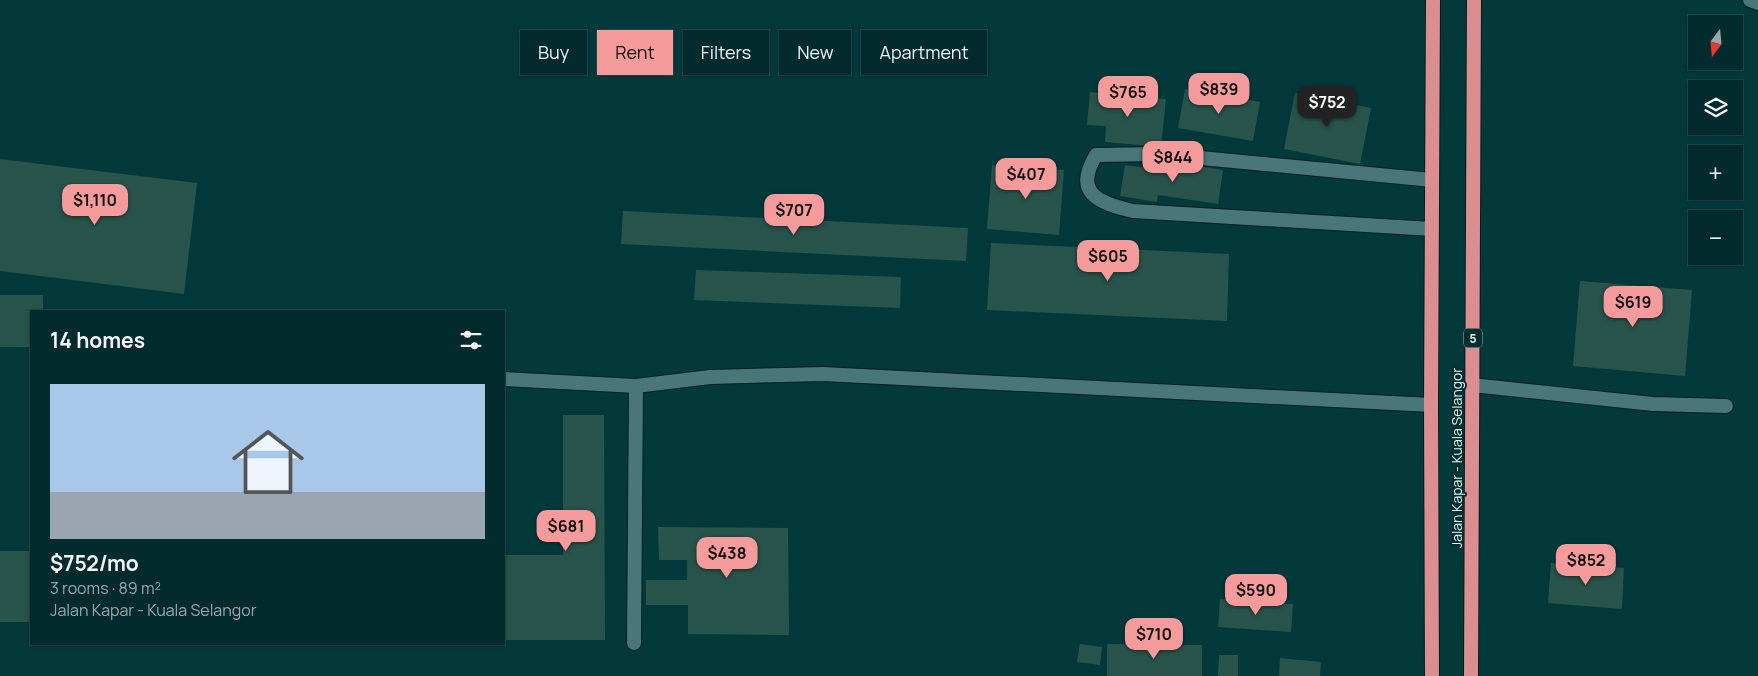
<!DOCTYPE html>
<html lang="en">
<head>
<meta charset="utf-8">
<style>
  body { margin:0; font-family:Manrope,sans-serif; background:#113739; color:#f1f3f6; height:100vh; display:flex; flex-direction:column; font-size:19px; white-space:nowrap }
  * { box-sizing:border-box; margin:0 }
  p { font-size:16px; color:#97a7aa }
  .icon { flex:none; width:28px; height:28px; fill:none; stroke:currentColor; stroke-width:2; stroke-linecap:round; stroke-linejoin:round }
  .map { position:relative; flex:1; overflow:hidden }
  .sheet { position:absolute; left:30px; top:310px; width:475px; height:335px; display:flex; flex-direction:column; background:#032b2d; border-radius:0px; box-shadow:0 1px 4px #0004,0 0 0 1px #244749 }
  .sheet>* { flex:none }
  .banner { position:absolute; left:520px; top:30px; width:475px; height:45px; display:flex; gap:10px }
  .needle { width:32px; rotate:196deg }
  .fabs { position:absolute; left:1688px; top:15px; display:grid; gap:10px }
  .fabs a { display:grid; place-items:center; width:55px; height:55px; border-radius:0px; background:#032b2d; box-shadow:0 1px 4px #0004,0 0 0 1px #244749; font-size:25px }
  .price { position:absolute; translate:-50% -42px; padding:0 11px; border-radius:10px; background:#f59b9b; color:#111; font-size:16px; line-height:32px; filter:drop-shadow(0 1px 2px #0008) }
  .price::after { content:''; position:absolute; left:50%; top:30px; width:15px; height:11px; margin-left:-8px; background:inherit; clip-path:polygon(0 0,100% 0,50% 100%) }
  .price.selected { background:#222; color:#fff }
  ul { padding:0; list-style:none }
  li { display:grid; align-content:center; gap:10px; height:265px; padding:0 20px }
  li span { display:grid; place-items:center; height:155px; border-radius:0px; color:#555 }
  li>.icon { margin-inline-start:auto }
  span .icon { width:90px; height:90px; fill:#fffc; stroke-width:1 }
  li b { font-size:21px }
  h2 { display:flex; justify-content:space-between; align-items:center; height:60px; padding:0 20px; font-size:21px }
  .chip { padding:0 18px; border-radius:0px; background:#032b2d; box-shadow:0 1px 4px #0004,0 0 0 1px #244749; font-size:18px; line-height:45px }
  .chip.selected { background:#f59b9b; color:#111 }
  .map>svg:first-child { display:block }
</style>
</head>
<body>
<div class="map">
<svg width="1758" height="676" viewBox="0 0 1758 676">
  <rect width="100%" height="100%" fill="#04393c"/>
  <g fill="#28544c">
    <polygon points="1185,89 1260,102 1253,141 1178,128"/>
    <polygon points="1090,92 1166,99 1161,147 1105,142 1106,126 1087,125"/>
    <polygon points="1295,93 1371,108 1360,164 1284,149"/>
    <polygon points="0,159 197,183 184,294 0,271"/>
    <polygon points="1162,160 1223,170 1218,204 1158,195 1157,202 1120,196 1125,165 1160,170"/>
    <polygon points="992,165 1064,170 1059,235 987,229"/>
    <polygon points="623,211 968,228 966,261 621,244"/>
    <polygon points="991,243 1229,254 1227,321 987,310"/>
    <polygon points="696,270 901,277 900,308 694,300"/>
    <polygon points="1580,281 1692,290 1685,376 1573,366"/>
    <polygon points="0,295 43,295 43,311 31,311 31,347 0,347"/>
    <polygon points="563,415 604,415 605,640 504,640 504,555 563,555"/>
    <polygon points="658,527 788,528 789,635 688,634 688,605 646,605 646,580 687,580 687,560 659,560"/>
    <rect x="0" y="551" width="31" height="71"/>
    <polygon points="1551,563 1624,568 1622,609 1548,603"/>
    <polygon points="1220,599 1293,604 1291,632 1218,627"/>
    <polygon points="1080,644 1102,647 1100,665 1077,662"/>
    <polygon points="1107,644 1202,645 1202,676 1107,676"/>
    <polygon points="1219,655 1238,655 1238,676 1218,676"/>
    <polygon points="1280,658 1321,662 1320,676 1279,676"/>
  </g>
  <g fill="none" stroke-linecap="round" stroke-linejoin="round">
    <g stroke="#051d1f" stroke-width="16">
      <g id="service">
        <polyline points="1750,0 1758,3"/>
        <path d="M 1432,180 L 1159,154 L 1096,155 C 1073,193 1098,203 1133,211 L 1432,229"/>
        <polyline points="504,379 636,386 710,377 823,374 1431,405"/>
        <polyline points="1472,385 1653,404 1726,406"/>
        <polyline points="634,643 636,386"/>
      </g>
    </g>
    <g stroke="#051d1f" stroke-width="16">
      <g id="trunk">
        <polyline points="1432,676 1431,405 1433,0"/>
        <polyline points="1471,676 1474,0"/>
      </g>
    </g>
    <use href="#service" stroke="#487679" stroke-width="14"/>
    <use href="#trunk" stroke="#da8e90" stroke-width="14"/>
  </g>
  <g text-anchor="middle" dominant-baseline="central" stroke-width="4" stroke-linejoin="round" paint-order="stroke">
    <rect fill="#082d2f" stroke="#9cb8b9" stroke-width="1" x="1464" y="328.5" width="18" height="19" rx="4"/>
    <g font-size="12" font-weight="bold" fill="#dbf3f4">
      <text x="1473" y="338">5</text>
    </g>
    <g font-size="14" fill="#dbf3f4" stroke="#082d2f">
      <text transform="translate(1456 458) rotate(-90)">Jalan Kapar - Kuala Selangor</text>
    </g>
  </g>
</svg>
<div class="fabs">
<a><svg class="needle" viewBox="-14 -14 28 28"><path d="M0-13l5 13h-10z" fill="#e53935"/><path d="M0 13l5-13h-10z" fill="#97a7aa"/></svg></a>
<a><svg class="icon" aria-label="layers" viewBox="0 0 24 24"><path d="M12 4l9 5-9 5-9-5zM3 14l9 5 9-5"/></svg></a>
<a>+</a>
<a>−</a>
</div>
<b class="price" style="left:1219px;top:115px">$839</b>
<b class="price" style="left:1128px;top:118px">$765</b>
<b class="price selected" style="left:1327px;top:128px">$752</b>
<b class="price" style="left:1173px;top:183px">$844</b>
<b class="price" style="left:1026px;top:200px">$407</b>
<b class="price" style="left:95px;top:226px">$1,110</b>
<b class="price" style="left:794px;top:236px">$707</b>
<b class="price" style="left:1108px;top:282px">$605</b>
<b class="price" style="left:1633px;top:328px">$619</b>
<b class="price" style="left:566px;top:552px">$681</b>
<b class="price" style="left:727px;top:579px">$438</b>
<b class="price" style="left:1586px;top:586px">$852</b>
<b class="price" style="left:1256px;top:616px">$590</b>
<b class="price" style="left:1154px;top:660px">$710</b>
<div class="banner">
<a class="chip">Buy</a>
<a class="chip selected">Rent</a>
<a class="chip">Filters</a>
<a class="chip">New</a>
<a class="chip">Apartment</a>
</div>
<section class="sheet">
<h2>14 homes<svg class="icon" aria-label="filters" viewBox="0 0 24 24"><path d="M4 7h16M4 17h16"/><circle cx="9" cy="7" r="2"/><circle cx="15" cy="17" r="2"/></svg></h2>
<ul>
<li><span style="background:linear-gradient(#a9c7e8 70%,#9aa5b1 0)"><svg class="icon" aria-label="home" viewBox="0 0 24 24"><path d="M3 11l9-7 9 7M6 9v11h12V9"/></svg></span><div><b>$752/mo</b><p>3 rooms · 89 m²</p><p>Jalan Kapar - Kuala Selangor</p></div></li>
</ul>
</section>
</div>
</body>
</html>
